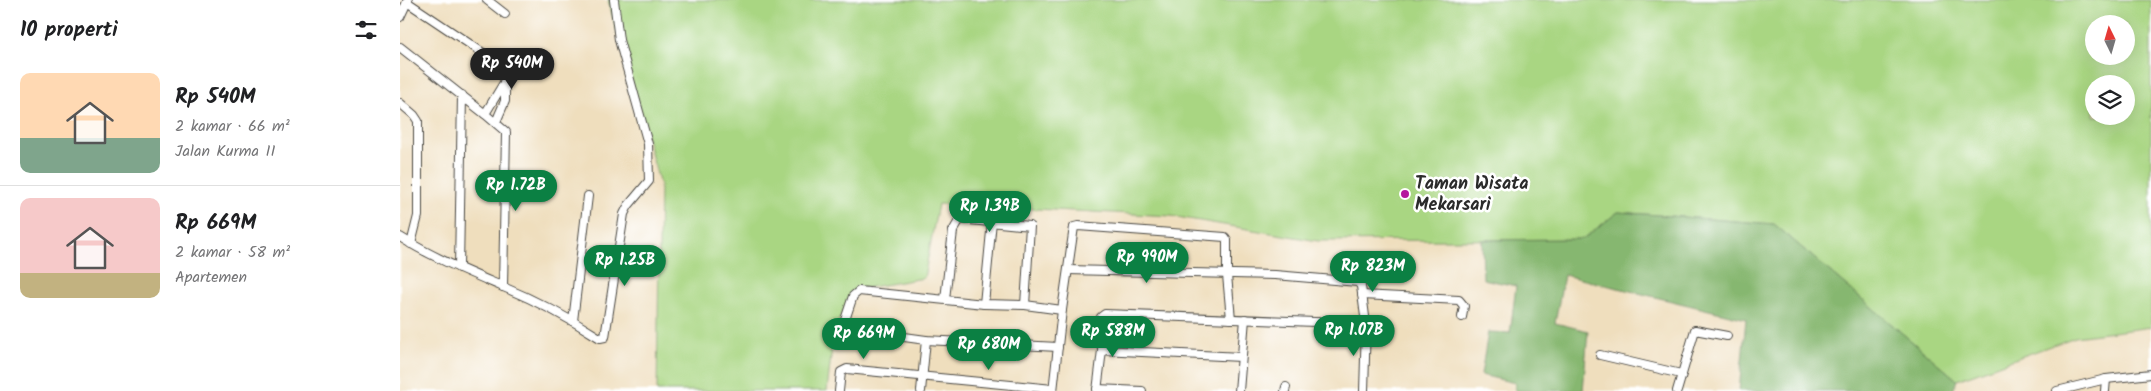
<!DOCTYPE html>
<html lang="id">
<head>
<meta charset="utf-8">
<style>
  body { margin:0; font-family:Kalam,sans-serif; background:#f6f6f6; color:#202124; height:100vh; display:flex; flex-direction:column; font-size:19px; white-space:nowrap }
  * { box-sizing:border-box; margin:0 }
  p { font-size:16px; color:#757577 }
  .icon { flex:none; width:28px; height:28px; fill:none; stroke:currentColor; stroke-width:2; stroke-linecap:round; stroke-linejoin:round }
  .map { position:relative; flex:1; overflow:hidden }
  .panel { display:flex; flex-direction:column; background:#fff; width:400px }
  .panel>* { flex:none }
  .needle { width:32px; rotate:355deg }
  .fabs { position:absolute; left:1685px; top:15px; display:grid; gap:10px }
  .fabs a { display:grid; place-items:center; width:50px; height:50px; border-radius:50%; background:#fff; box-shadow:0 5px 20px #0002; font-size:25px }
  .price { position:absolute; translate:-50% -42px; padding:0 11px; border-radius:18px; background:#0b8043; color:#fff; font-size:16px; line-height:32px; filter:drop-shadow(0 1px 2px #0008) }
  .price::after { content:''; position:absolute; left:50%; top:30px; width:15px; height:11px; margin-left:-8px; background:inherit; clip-path:polygon(0 0,100% 0,50% 100%) }
  .price.active { background:#222; color:#fff }
  ul { padding:0; list-style:none }
  li { display:flex; align-items:center; gap:15px; height:125px; padding:0 20px }
  li+li { border-top:1px solid #e0e0e0 }
  li span { display:grid; place-items:center; flex:none; width:140px; height:100px; border-radius:10px; color:#555 }
  li>.icon { margin-inline-start:auto }
  span .icon { width:60px; height:60px; fill:#fffc; stroke-width:1 }
  li b { font-size:21px }
  h2 { display:flex; justify-content:space-between; align-items:center; height:60px; padding:0 20px; font-size:21px }
  main { display:flex; flex:1; min-height:0 }
  .map>svg:first-child { display:block }
</style>
</head>
<body>
<main>
<section class="panel">
<h2>10 properti<svg class="icon" aria-label="filters" viewBox="0 0 24 24"><path d="M4 7h16M4 17h16"/><circle cx="9" cy="7" r="2"/><circle cx="15" cy="17" r="2"/></svg></h2>
<ul>
<li><span style="background:linear-gradient(#ffd9b3 65%,#7fa58c 0)"><svg class="icon" aria-label="home" viewBox="0 0 24 24"><path d="M3 11l9-7 9 7M6 9v11h12V9"/></svg></span><div><b>Rp 540M</b><p>2 kamar · 66 m²</p><p>Jalan Kurma II</p></div></li>
<li><span style="background:linear-gradient(#f6c9c9 75%,#c2b280 0)"><svg class="icon" aria-label="home" viewBox="0 0 24 24"><path d="M3 11l9-7 9 7M6 9v11h12V9"/></svg></span><div><b>Rp 669M</b><p>2 kamar · 58 m²</p><p>Apartemen</p></div></li>
</ul>
</section>
<div class="map">
<svg width="1751" height="391" viewBox="0 0 1751 391">
  <rect width="100%" height="100%" fill="#fff"/>
  <filter id="ink" filterUnits="userSpaceOnUse"><feTurbulence type="fractalNoise" baseFrequency=".02" numOctaves="2"/><feDisplacementMap in="SourceGraphic" scale="10" xChannelSelector="R" yChannelSelector="G"/><feConvolveMatrix kernelMatrix="1 2 1 2 8 2 1 2 1" color-interpolation-filters="sRGB"/></filter>
  <filter id="wash" filterUnits="userSpaceOnUse"><feTurbulence type="fractalNoise" baseFrequency=".0096" numOctaves="4" result="noise"/><feDisplacementMap in="SourceGraphic" scale="20" xChannelSelector="R" yChannelSelector="G"/><feGaussianBlur stdDeviation="1.12" result="paint"/><feColorMatrix in="noise" values="0 0 0 0 0 0 0 0 0 0 0 0 0 0 0 0 0 1.4 0 .05"/><feComposite in="paint" operator="in"/></filter>
  <g filter="url(#wash)">
    <rect width="100%" height="100%" fill="#efdebd"/>
    <path fill="#a9d682" stroke="#6a8056" fill-rule="evenodd" d="M 208,0 L 1751,0 L 1751,327 L 1675,337 L 1557,380 L 1374,224 L 1218,212 L 1183,239 L 918,241 L 771,216 L 538,204 L 524,278 L 454,290 L 434,330 L 427,391 L 257,391 L 260,185 ZM 1694,24 L 1726,24 L 1726,56 L 1694,56 ZM 1694,84 L 1726,84 L 1726,116 L 1694,116 Z"/>
    <polygon fill="#86b770" stroke="#58714e" points="1218,212 1374,224 1557,380 1553,391 1339,391 1346,319 1164,275 1155,323 1188,331 1183,391 1115,391 1115,383 1081,375 1088,332 1110,333 1116,286 1083,279 1082,240 1183,239"/>
  </g>
  <g filter="url(#ink)">
    <g fill="none" stroke-linecap="round" stroke-linejoin="round">
      <g stroke="#484641" stroke-width="10">
        <g id="minor">
          <polyline points="87,0 105,14"/>
          <polyline points="7,2 98,63 105,81 85,114"/>
          <polyline points="0,17 8,0"/>
          <polyline points="0,47 85,114 106,132 103,287"/>
          <polyline points="0,103 14,115 18,121 18,216 11,244"/>
          <polyline points="96,122 105,101 105,81"/>
          <path d="M 0,237 C 32,257 66,271 101,286 C 135,300 169,318 200,338 L 205,337 L 224,214 L 228,206 L 249,181 L 248,144 L 219,40 L 214,0"/>
          <polyline points="59,268 62,95"/>
          <polyline points="668,270 875,275 958,282 961,286 966,324 964,391"/>
          <polyline points="962,295 1059,300 1064,306 1062,317"/>
          <polyline points="545,299 553,231 560,219 630,226 625,305"/>
          <polyline points="584,304 592,221"/>
          <polyline points="173,321 188,196"/>
          <polyline points="658,347 526,340 447,329 444,323 453,296 459,291 584,304 625,305 662,310"/>
          <polyline points="702,350 841,357"/>
          <polyline points="1200,355 1281,374"/>
          <polyline points="697,389 742,391"/>
          <polyline points="439,391 441,372 447,369 653,389"/>
          <polyline points="521,391 526,340"/>
          <polyline points="653,391 662,310 674,227 678,226 825,237 827,240 827,275 831,319"/>
          <polyline points="697,391 702,350 701,317 705,314 966,324"/>
          <polyline points="839,391 845,319"/>
          <polyline points="885,391 886,387"/>
          <polyline points="1277,391 1295,330 1327,336"/>
          <polyline points="1657,391 1706,379 1751,374"/>
          <polyline points="1705,391 1706,379"/>
        </g>
      </g>
      <use href="#minor" stroke="#fff" stroke-width="8"/>
    </g>
  </g>
  <circle fill="#b5179e" stroke="#fff" stroke-width="2" cx="1005" cy="194" r="5"/>
  <g text-anchor="middle" dominant-baseline="central" stroke-width="5" stroke-linejoin="round" paint-order="stroke">
    <g font-size="18" font-weight="bold" fill="#2b2b2b" stroke="#fff" text-anchor="start">
      <text x="1015" y="184">Taman Wisata<tspan x="1015" dy="21">Mekarsari</tspan></text>
    </g>
  </g>
</svg>
<div class="fabs">
<a><svg class="needle" viewBox="-14 -14 28 28"><path d="M0-13l5 13h-10z" fill="#e53935"/><path d="M0 13l5-13h-10z" fill="#757577"/></svg></a>
<a><svg class="icon" aria-label="layers" viewBox="0 0 24 24"><path d="M12 4l9 5-9 5-9-5zM3 14l9 5 9-5"/></svg></a>
</div>
<b class="price active" style="left:112px;top:90px">Rp 540M</b>
<b class="price" style="left:116px;top:212px">Rp 1.72B</b>
<b class="price" style="left:590px;top:233px">Rp 1.39B</b>
<b class="price" style="left:747px;top:284px">Rp 990M</b>
<b class="price" style="left:225px;top:287px">Rp 1.25B</b>
<b class="price" style="left:973px;top:293px">Rp 823M</b>
<b class="price" style="left:954px;top:357px">Rp 1.07B</b>
<b class="price" style="left:713px;top:358px">Rp 588M</b>
<b class="price" style="left:464px;top:360px">Rp 669M</b>
<b class="price" style="left:589px;top:371px">Rp 680M</b>
</div>
</main>
</body>
</html>
